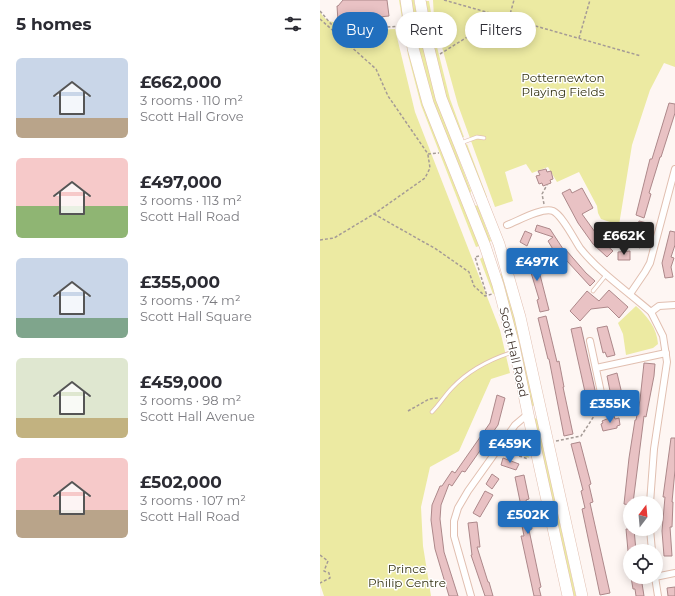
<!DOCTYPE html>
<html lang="en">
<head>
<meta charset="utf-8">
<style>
  body { margin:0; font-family:Montserrat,sans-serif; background:#f7f7f7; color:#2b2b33; height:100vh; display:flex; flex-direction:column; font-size:15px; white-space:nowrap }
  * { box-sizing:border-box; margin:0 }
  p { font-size:13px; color:#7c7c81 }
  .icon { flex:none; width:22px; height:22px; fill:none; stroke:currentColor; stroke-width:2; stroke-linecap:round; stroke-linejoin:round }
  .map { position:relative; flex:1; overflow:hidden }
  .drawer { display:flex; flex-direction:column; background:#fff; width:320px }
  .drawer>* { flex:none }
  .top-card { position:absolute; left:12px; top:12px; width:283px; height:36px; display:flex; gap:8px }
  .needle { width:26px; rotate:16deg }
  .controls { position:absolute; left:303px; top:496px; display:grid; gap:8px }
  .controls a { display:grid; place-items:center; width:40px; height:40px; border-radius:50%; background:#fff; box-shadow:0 2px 10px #0003; font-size:20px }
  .price { position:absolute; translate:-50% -34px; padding:0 9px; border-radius:4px; background:#216fbe; color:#fff; font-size:13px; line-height:26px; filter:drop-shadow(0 1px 2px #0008) }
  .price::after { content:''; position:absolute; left:50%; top:24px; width:12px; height:9px; margin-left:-6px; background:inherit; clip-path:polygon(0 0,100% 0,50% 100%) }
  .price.selected { background:#222; color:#fff }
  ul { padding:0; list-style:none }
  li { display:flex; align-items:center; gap:12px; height:100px; padding:0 16px }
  li span { display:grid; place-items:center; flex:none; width:112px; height:80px; border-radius:6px; color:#555 }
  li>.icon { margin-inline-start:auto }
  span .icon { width:48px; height:48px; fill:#fffc; stroke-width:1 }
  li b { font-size:17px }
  h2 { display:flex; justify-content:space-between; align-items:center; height:48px; padding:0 16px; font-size:17px }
  .chip { padding:0 14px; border-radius:18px; background:#fff; box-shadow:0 2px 10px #0003; font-size:14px; line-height:36px }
  .chip.selected { background:#216fbe; color:#fff }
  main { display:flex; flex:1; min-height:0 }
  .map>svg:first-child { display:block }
</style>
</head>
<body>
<main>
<section class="drawer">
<h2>5 homes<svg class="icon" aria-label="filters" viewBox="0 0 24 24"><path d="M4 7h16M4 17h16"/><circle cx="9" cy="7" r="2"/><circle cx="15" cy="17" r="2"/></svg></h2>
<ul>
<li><span style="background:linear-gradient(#c9d6e8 75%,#b9a48a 0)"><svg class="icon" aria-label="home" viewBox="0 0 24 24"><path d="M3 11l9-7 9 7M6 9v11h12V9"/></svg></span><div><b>£662,000</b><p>3 rooms · 110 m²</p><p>Scott Hall Grove</p></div></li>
<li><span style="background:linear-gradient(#f6c9c9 60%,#8fb573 0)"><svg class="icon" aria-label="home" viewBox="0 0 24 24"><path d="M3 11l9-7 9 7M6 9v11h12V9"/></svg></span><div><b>£497,000</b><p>3 rooms · 113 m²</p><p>Scott Hall Road</p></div></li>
<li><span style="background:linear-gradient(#c9d6e8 75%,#7fa58c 0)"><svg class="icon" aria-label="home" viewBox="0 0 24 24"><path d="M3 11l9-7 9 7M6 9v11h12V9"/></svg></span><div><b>£355,000</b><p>3 rooms · 74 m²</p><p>Scott Hall Square</p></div></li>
<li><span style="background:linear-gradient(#dfe7d0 75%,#c2b280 0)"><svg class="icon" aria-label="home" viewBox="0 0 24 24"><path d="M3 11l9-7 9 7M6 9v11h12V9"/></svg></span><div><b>£459,000</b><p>3 rooms · 98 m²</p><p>Scott Hall Avenue</p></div></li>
<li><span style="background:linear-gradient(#f6c9c9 65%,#b9a48a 0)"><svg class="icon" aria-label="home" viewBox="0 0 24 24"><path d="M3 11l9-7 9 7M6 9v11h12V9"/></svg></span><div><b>£502,000</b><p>3 rooms · 107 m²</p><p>Scott Hall Road</p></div></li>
</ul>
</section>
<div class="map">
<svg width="355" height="596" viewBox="0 0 355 596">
  <rect width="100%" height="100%" fill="#fef6f3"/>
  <g fill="#eceaa2">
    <polygon points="79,0 82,0 86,27 159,246 156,247 101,105 88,55"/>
    <polygon points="90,0 94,0 99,26 97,28 96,28"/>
    <polygon points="113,0 355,0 355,67 344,63 330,90 312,145 299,225 281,219 278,213 277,206 259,172 237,182 228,167 212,173 206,164 185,172 193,201 175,207 138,105 114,18"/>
    <polygon points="105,1 109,1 117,47 130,99 144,137 140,139 127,101 113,49"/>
    <path d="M 0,12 C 6,22 11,22 22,23 L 29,31 L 75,29 L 95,112 L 180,330 L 190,373 L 171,379 L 139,451 L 110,467 L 101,507 L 103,546 L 111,596 L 4,596 L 0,584 Z"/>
    <polygon points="99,40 102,41 115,95 151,191 150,194 149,194 111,96 99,49 98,42"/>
    <polygon points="147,144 167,197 164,198 143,146"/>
    <polygon points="154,205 158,206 171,241 167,243"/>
    <polygon points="163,257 176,293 173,294 160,259"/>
    <polygon points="181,274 182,274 193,309 215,405 212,406 211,406 180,275"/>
    <path d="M 316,306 C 327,316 337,328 338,344 L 333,348 L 306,355 L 303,334 L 298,323 Z"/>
    <polygon points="215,418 218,420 256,596 252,596 214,419"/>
    <polygon points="195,433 204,437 209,458 184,449"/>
  </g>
  <g fill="#e9c2c4" stroke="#ad888a">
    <polygon points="23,0 67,0 69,16 18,21 17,6 18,6"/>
    <polygon points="349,103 355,104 355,113 341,157 340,157 337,167 329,193 331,194 324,218 316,215 330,159 332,159"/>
    <polygon points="226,169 227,172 231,171 233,179 230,180 231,183 223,186 222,183 219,184 216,176 220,175 218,171"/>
    <polygon points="262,188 273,208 262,214 280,239 293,251 287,257 273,244 258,223 242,193 250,189 252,193"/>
    <polygon points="319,221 327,223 320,248 312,245"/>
    <polygon points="217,225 230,229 245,252 246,250 266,273 275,281 270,286 236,249 234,251 228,241 233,237 215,231"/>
    <polygon points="205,231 212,234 207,246 200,242"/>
    <polygon points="350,231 355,232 355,245 351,257 354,258 351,267 353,277 345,278 342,263"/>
    <polygon points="211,251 216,268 218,267 229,310 220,312 217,300 219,299 209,266 207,266 203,253"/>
    <polygon points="310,251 310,260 298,260 298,252"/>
    <polygon points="289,290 308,307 299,318 288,307 271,309 260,321 250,311 267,291 279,301"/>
    <polygon points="226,316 237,362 239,361 244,387 243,387 253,434 244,436 229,359 228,359 218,318"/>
    <polygon points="287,326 295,355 287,357 285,352 283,353 277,328"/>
    <polygon points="261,327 277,399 275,399 277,405 266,408 265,402 267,401 251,329"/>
    <polygon points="324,363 335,364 334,376 326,417 324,416 313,503 310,503 310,505 304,504 309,458 315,420 316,420 320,400"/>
    <polygon points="297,373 302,394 298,395 300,404 293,405 288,392 290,391 287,376"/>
    <polygon points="177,395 185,398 178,425 145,472 142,471 132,486 129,484 121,505 120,519 124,552 138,596 129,596 115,549 111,520 112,505 120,486 122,486 132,471 135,473 170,423"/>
    <polygon points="294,416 295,419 299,418 300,425 297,426 297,428 283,431 281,424 283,423 282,421"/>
    <polygon points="351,438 355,438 355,470 352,502 353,502 352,527 350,527 352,556 344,556 342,531 345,497 343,497"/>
    <polygon points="260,442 271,484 269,485 273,502 270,503 290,593 280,595 262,509 265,508 261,491 263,490 251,444"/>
    <polygon points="183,458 199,464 196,470 181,465"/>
    <polygon points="172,474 179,479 172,489 166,484"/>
    <polygon points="204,475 209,499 206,500 212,529 209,530 221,587 219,588 221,596 214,596 201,536 204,536 198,506 201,506 195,477"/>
    <polygon points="165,491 173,495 160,517 153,513"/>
    <polygon points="157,522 160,547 157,547 168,582 169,582 173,596 165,596 151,555 152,555 148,523"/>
    <polygon points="306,529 314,529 316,551 308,551"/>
    <polygon points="311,577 321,577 324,596 316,596 315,589 313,589"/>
    <polygon points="355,587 355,596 348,596 347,588"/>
  </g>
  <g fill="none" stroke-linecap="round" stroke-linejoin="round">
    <g stroke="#e1bfb0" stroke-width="4.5">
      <g id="lane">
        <polyline points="141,143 157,137 164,138"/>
        <polyline points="273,291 286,275"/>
        <path d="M 112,412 C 120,404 125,395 132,388 C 148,371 171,359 193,352"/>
      </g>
    </g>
    <g stroke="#e1bfb0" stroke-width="8">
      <g id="street">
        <path d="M 187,225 C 198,221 222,207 233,211 C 242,215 254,239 260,248 C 279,272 308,292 331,312 L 343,336 L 347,362 L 334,449 L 330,503"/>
        <polyline points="310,294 325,272 330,263 355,169"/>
        <polyline points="331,312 339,306 355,305"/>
        <polyline points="270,341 283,402"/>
        <polyline points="276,368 346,353"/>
        <polyline points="330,529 332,551"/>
        <polyline points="335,577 355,573"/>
        <polyline points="335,577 338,596"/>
        <polyline points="151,596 134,536 134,521 138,508 148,491 195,425 208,414"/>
      </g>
    </g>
    <g stroke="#e1bfb0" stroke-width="12">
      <g id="highway">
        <polyline points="86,0 93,48 108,103 165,246 178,285 194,346 208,414 248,596"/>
        <polyline points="100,0 107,41 121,98 179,244 200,317 262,596"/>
      </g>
    </g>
    <g stroke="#a59b96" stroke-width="1.5" stroke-dasharray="3 2" stroke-linecap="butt">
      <polyline points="124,0 321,56"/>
      <polyline points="0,11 11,24 20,25 28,30 82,26"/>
      <polyline points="189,18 194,0"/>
      <polyline points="0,19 56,69 68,96 108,154 119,153"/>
      <polyline points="259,38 270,0"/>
      <polyline points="120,54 181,16"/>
      <polyline points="224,204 222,194 227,185"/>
      <polyline points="54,214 116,249 149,272 154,286 165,296 172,294"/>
      <polyline points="0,240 14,238 54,214 105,178 110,168 108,155"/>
      <polyline points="159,256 155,257 167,296"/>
      <polyline points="88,411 109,399 118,398"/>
      <polyline points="236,441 261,436 280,407"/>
      <polyline points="185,451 208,459"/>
      <polyline points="0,555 8,561 4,571 9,573 10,578 0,583"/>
    </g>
    <use href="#lane" stroke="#fff" stroke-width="3"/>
    <use href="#street" stroke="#fff" stroke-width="6"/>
    <use href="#highway" stroke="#fff" stroke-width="11"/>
  </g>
  <g text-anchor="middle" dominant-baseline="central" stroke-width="3" stroke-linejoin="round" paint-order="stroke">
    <g font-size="12" fill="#343313" stroke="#fff">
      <text x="243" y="77">Potternewton<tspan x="243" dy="14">Playing Fields</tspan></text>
      <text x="87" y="568">Prince<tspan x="87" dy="14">Philip Centre</tspan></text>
    </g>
    <g font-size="12" fill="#453831" stroke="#fff">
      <text transform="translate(194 352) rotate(77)">Scott Hall Road</text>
    </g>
  </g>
</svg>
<div class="controls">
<a><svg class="needle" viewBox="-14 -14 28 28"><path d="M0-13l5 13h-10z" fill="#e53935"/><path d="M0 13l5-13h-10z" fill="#7c7c81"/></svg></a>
<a><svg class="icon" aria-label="locate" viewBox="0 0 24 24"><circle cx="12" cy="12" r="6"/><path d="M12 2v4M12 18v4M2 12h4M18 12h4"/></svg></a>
</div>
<b class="price selected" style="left:304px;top:256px">£662K</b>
<b class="price" style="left:217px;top:282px">£497K</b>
<b class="price" style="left:290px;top:424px">£355K</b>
<b class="price" style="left:190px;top:464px">£459K</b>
<b class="price" style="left:208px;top:535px">£502K</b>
<div class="top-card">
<a class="chip selected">Buy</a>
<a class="chip">Rent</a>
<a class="chip">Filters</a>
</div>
</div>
</main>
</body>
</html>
